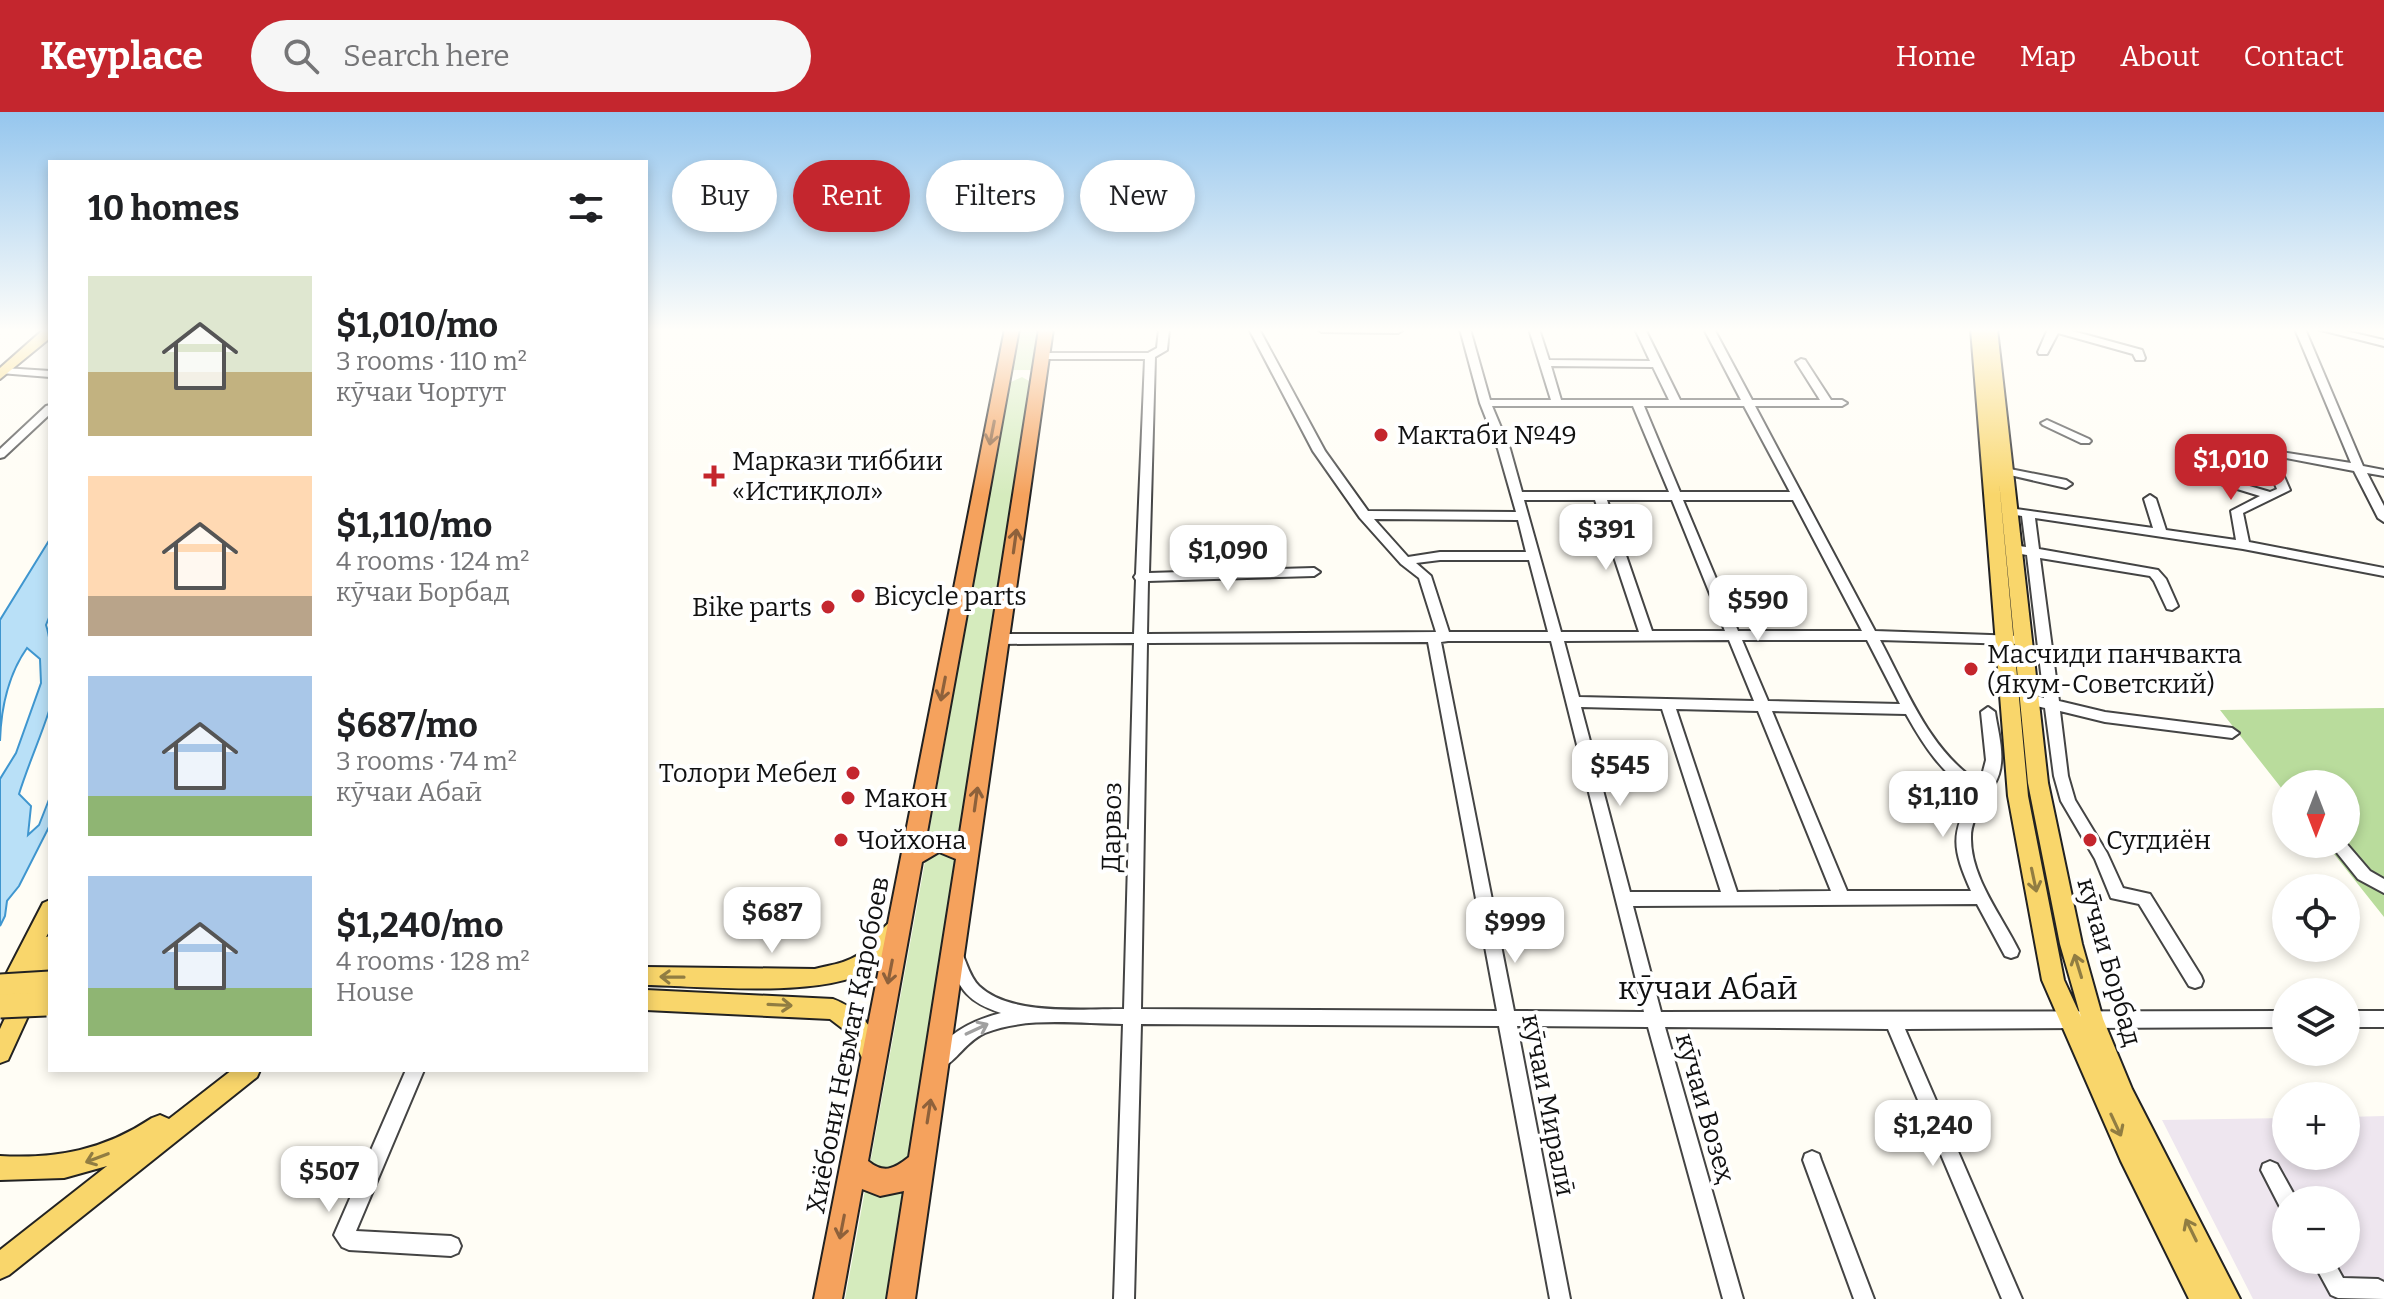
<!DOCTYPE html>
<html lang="en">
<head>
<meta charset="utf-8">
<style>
  body { margin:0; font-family:Bitter,serif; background:#f6f6f6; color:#202124; height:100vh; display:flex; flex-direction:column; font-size:30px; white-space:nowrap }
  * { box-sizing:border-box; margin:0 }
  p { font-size:26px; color:#757577 }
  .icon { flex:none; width:44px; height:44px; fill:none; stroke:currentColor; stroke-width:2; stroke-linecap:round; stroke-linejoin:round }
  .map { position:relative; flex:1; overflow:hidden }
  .panel { position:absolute; left:48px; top:48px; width:600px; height:912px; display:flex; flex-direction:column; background:#fff; border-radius:0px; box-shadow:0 4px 12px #0003 }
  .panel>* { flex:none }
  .guide { position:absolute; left:672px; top:48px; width:760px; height:72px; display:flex; gap:16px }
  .needle { width:52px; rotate:180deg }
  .fabs { position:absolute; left:2272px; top:658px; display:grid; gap:16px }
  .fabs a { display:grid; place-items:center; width:88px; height:88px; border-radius:50%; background:#fff; box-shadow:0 4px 12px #0003; font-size:40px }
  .price { position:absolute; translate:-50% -68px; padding:0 18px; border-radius:16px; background:#fff; color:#222; font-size:26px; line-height:52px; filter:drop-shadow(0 2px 4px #0008) }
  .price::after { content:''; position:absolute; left:50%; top:48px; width:24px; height:18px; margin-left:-12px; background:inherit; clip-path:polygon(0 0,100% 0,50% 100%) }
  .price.active { background:#c4262e; color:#fff }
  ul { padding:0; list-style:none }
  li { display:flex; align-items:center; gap:24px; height:200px; padding:0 40px }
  li span { display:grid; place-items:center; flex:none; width:224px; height:160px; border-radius:0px; color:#555 }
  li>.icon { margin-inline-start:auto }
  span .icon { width:96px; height:96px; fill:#fffc; stroke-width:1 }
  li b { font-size:34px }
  h2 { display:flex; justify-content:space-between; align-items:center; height:96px; padding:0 40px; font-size:34px }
  .chip { padding:0 28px; border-radius:36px; background:#fff; box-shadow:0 4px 12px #0003; font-size:28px; line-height:72px }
  .chip.active { background:#c4262e; color:#fff }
  header { display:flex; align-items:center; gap:48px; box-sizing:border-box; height:112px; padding:0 40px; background:#c4262e; color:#fff }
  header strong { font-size:38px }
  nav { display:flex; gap:44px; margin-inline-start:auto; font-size:28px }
  .search { width:560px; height:72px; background:#f6f6f6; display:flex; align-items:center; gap:20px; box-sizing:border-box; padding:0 28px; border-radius:44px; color:#757577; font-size:30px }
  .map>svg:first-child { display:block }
</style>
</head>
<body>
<header>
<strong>Keyplace</strong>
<div class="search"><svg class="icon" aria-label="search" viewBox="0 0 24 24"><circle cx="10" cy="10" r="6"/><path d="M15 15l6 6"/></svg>Search here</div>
<nav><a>Home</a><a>Map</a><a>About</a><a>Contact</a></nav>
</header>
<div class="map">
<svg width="2384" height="1187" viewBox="0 0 2384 1187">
  <rect width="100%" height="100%" fill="#fffdf5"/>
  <path fill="#eee6ef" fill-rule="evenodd" d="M 2384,1004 L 2384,1187 L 2253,1187 L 2162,1008 L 2286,1006 L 2286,1044 L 2346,1044 L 2346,1005 ZM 2286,1088 L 2346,1088 L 2346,1148 L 2286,1148 Z"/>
  <g fill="#d5ebbd">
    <polygon points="1019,217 1039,217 1033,258 1011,258"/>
    <polygon points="1022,265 1031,270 960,727 952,724 928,727 1009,271"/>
    <polygon points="934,739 945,739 957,747 910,1049 885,1058 870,1052 926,744"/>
    <polygon points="906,1077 888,1187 845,1187 865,1078"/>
  </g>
  <polygon fill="#b9dc9c" points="2384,596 2384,805 2326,732 2346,732 2346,672 2286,672 2286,682 2220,598"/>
  <path fill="#b9e0f7" stroke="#3f96cf" stroke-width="2" d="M 50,427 L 50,503 L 46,513 C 52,531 55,581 49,599 C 40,627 28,653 19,682 L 31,694 L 28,723 L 39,713 L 50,685 L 50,713 L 19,774 L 7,789 L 5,804 L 0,814 L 0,667 L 16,641 L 41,571 L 40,547 L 27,536 C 8,563 1,597 0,629 L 0,508 Z"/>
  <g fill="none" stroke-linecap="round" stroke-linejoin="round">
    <g stroke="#444" stroke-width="4">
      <g id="minor">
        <path d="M 1159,217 L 1169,217 L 1167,238 L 1155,245 L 1149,461 L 1314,456 L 1320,460 L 1314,464 L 1148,469 L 1147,522 L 1436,520 L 1419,466 L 1401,452 L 1360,406 L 1313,339 L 1249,217 L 1259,217 L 1325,339 L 1368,399 L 1516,400 L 1498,337 L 1480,291 L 1460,217 L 1470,217 L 1490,288 L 1551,288 L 1529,217 L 1539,217 L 1549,248 L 1650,249 L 1635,217 L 1645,217 L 1680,288 L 1741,288 L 1704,217 L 1714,217 L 1752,288 L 1820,288 L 1796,250 L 1801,247 L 1805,248 L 1831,288 L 1842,288 L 1847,291 L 1842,294 L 1755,294 L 1875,519 L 2019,524 L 2021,527 L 2019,530 L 2014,532 L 1880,528 C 1907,578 1930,640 1980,671 L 1986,648 L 1981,600 L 1988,595 L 1995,600 C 1998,620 2005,642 1999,662 C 1992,684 1971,701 1971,725 C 1970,765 2002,804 2019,839 L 2017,844 L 2011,846 L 2005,844 L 1977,792 L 1633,794 L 1661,900 L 2286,899 L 2286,915 L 1905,917 L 2022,1187 L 2002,1187 L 1888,917 L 1665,915 L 1743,1187 L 1723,1187 L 1648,915 L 1517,914 L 1570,1187 L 1550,1187 L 1499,914 L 1141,912 L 1134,1187 L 1114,1187 L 1123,912 C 1080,912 1026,904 985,921 C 966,929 956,950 941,956 L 935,954 L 932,948 C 945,921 974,908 1001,901 C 968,890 960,879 948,846 L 950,841 L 956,839 L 962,841 C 967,852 970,865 979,874 C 1010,904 1083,897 1124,897 L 1134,531 L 1000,532 L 993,527 L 1000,522 L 1134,522 L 1136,468 L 1134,465 L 1136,462 L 1145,247 L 1042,247 L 1037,244 L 1042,241 L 1148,241 L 1157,236 ZM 1551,254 L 1653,255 L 1669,288 L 1561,288 ZM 1492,294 L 1633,294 L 1669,380 L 1522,380 L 1510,337 ZM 1644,294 L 1744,294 L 1790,380 L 1680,380 ZM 1524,388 L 1595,388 L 1639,520 L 1561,520 ZM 1607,388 L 1672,388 L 1725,519 L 1652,519 ZM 1683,388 L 1793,388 L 1862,519 L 1738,519 ZM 1374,407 L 1518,408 L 1526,440 L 1440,440 L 1408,445 ZM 1440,448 L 1529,448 L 1548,520 L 1449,520 L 1431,464 L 1416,451 ZM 1729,528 L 1754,589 L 1579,585 L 1564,529 ZM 1742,528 L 1867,528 L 1900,592 L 1768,589 ZM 1448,529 L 1551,529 L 1644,900 L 1514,899 L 1441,530 ZM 1428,530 L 1497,899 L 1141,897 L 1147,531 ZM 1581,595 L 1662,597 L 1721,780 L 1630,780 ZM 1676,597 L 1758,599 L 1831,779 L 1737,780 ZM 1772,599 L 1906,602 C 1924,634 1942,662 1974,682 C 1949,721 1953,738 1971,779 L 1847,779 Z"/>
        <polygon points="1317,217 1403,217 1403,218 1398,221 1322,220"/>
        <polygon points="2048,217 2065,217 2142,238 2145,246 2144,248 2136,248 2133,242 2058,221 2047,242 2039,242 2038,240"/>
        <polygon points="2295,217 2305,217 2363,354 2384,358 2384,364 2367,361 2384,394 2384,410 2378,406 2354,359 2275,344 2290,378 2243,401 2249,430 2384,456 2384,464 2243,437 2035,406 2039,437 2158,458 2166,467 2178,494 2172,498 2167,497 2154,469 2150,464 2040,446 2059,589 2105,600 2232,616 2239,621 2232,626 2105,610 2060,599 2068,664 2075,688 2107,741 2123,776 2150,782 2201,864 2203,869 2201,874 2195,876 2189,874 2139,792 2111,786 2095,747 2061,689 2054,664 2045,596 2024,591 2022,587 2029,582 2044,586 2027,443 2009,440 2007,437 2013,433 2026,435 2022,404 2016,403 2014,400 2016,397 2153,416 2144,387 2150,383 2156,387 2166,418 2236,428 2231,399 2260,384 2221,372 2208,360 2208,356 2216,356 2229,368 2270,380 2277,377 2261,339 2263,337 2351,351"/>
        <polygon points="2317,217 2337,217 2384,228 2384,234"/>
        <polygon points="4,256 50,259 50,265 0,261 0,257"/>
        <polygon points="50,293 50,302 4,345 0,346 0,337 46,294"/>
        <polygon points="2047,308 2089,327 2091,329 2089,331 2081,331 2043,313 2041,311"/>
        <polygon points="2005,356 2066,368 2072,372 2066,376 2001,361 2001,357"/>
        <polygon points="2346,731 2370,759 2384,767 2384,781 2358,767 2330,732"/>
        <rect x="2346" y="899" width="38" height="16"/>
        <polygon points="406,958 424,958 356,1119 451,1124 458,1127 461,1134 458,1141 451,1144 349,1138 342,1135 334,1123"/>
        <polygon points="1812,1039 1819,1042 1821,1048 1874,1187 1854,1187 1803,1048 1805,1042"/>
        <polygon points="2270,1049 2277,1052 2297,1088 2286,1088 2286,1097 2280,1095 2261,1058 2263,1052"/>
        <polygon points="2312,1148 2333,1148 2343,1166 2378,1167 2384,1170 2384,1187 2338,1186 2331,1183"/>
      </g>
    </g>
    <g stroke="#222" stroke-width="4">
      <g id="major">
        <polygon points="44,217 50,217 50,226 0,267 0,256"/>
        <path d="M 1971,217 L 1997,217 L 2048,671 L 2082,832 L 2103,907 L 2132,977 L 2240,1187 L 2189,1187 L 2121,1049 L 2042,868 L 2008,684 ZM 1999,369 L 2028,671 L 2060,832 L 2081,905 L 2064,868 L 2028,684 Z"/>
        <polygon points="50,788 50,818 46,825 50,824 50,856 8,948 0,951 0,917 12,891 0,891 0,874 43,791"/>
        <path d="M 899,805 L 906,808 L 909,814 L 906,820 C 897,831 888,844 877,853 C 835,888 702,874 646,873 L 646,855 L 815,857 C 831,853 846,851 860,842 C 874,832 882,811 899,805 Z"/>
        <path d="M 646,878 L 833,887 C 862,898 874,917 884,945 L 881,952 L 873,955 L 865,952 L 851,923 L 830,907 L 646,898 Z"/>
        <path d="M 232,958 L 260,958 L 257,965 L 9,1163 L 0,1167 L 0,1138 L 107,1054 L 64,1066 L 0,1068 L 0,1044 C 57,1047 104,1038 152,1006 L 160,1003 L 169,1007 Z"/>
      </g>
    </g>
    <g stroke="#222" stroke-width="4">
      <path id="highway" d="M 1005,217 L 1019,217 L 926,726 L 939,723 L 959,727 L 1039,217 L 1053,217 L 915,1187 L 887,1187 L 904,1079 L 880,1084 L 862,1077 L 842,1187 L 814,1187 ZM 939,740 L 956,747 L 909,1045 C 894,1057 884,1062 868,1049 L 922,750 Z"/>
    </g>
    <use href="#minor" fill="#fff" fill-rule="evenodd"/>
    <use href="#major" fill="#f9d66b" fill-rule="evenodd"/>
    <use href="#highway" fill="#f5a25d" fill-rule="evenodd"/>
    <g stroke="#222" stroke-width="27" stroke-linecap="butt">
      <g id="major-bridge">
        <polyline points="0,874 50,871"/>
        <polyline points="0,894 46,892"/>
      </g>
    </g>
    <use href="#major-bridge" stroke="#f9d66b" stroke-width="23"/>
  </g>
  <defs><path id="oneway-shaft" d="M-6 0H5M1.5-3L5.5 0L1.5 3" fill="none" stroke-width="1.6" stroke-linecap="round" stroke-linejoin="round" transform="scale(2)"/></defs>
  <g stroke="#8e613b">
    <use href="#oneway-shaft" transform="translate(992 321) rotate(101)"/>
    <use href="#oneway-shaft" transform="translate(1015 429) rotate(-82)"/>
    <use href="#oneway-shaft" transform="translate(943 577) rotate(101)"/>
    <use href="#oneway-shaft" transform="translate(976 687) rotate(-82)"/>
    <use href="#oneway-shaft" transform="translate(890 860) rotate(101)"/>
    <use href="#oneway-shaft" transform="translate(929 999) rotate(-81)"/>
    <use href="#oneway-shaft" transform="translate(842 1115) rotate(101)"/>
  </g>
  <g stroke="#917d42">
    <use href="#oneway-shaft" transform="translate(2034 768) rotate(78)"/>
    <use href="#oneway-shaft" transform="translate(2078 854) rotate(-107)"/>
    <use href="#oneway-shaft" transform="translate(672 865) rotate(-179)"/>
    <use href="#oneway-shaft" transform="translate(780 893) rotate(3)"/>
    <use href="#oneway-shaft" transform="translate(2116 1013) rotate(65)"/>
    <use href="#oneway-shaft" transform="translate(97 1046) rotate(159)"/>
    <use href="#oneway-shaft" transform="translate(2191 1118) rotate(-116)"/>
  </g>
  <use stroke="#a0a0a0" href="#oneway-shaft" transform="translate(977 917) rotate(-25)"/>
  <linearGradient id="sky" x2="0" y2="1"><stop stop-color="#95c6ee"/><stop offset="0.57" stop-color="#fffefa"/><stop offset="1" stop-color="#fffefa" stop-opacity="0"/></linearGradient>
  <rect width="2384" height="383" fill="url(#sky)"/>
  <g fill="#c4262e" stroke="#fff" stroke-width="3">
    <circle cx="1381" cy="323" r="8"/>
    <path d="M710 352h8v8h8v8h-8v8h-8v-8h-8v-8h8z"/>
    <circle cx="858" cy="484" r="8"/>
    <circle cx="828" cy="495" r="8"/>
    <circle cx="1971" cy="557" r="8"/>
    <circle cx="853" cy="661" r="8"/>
    <circle cx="848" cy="686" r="8"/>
    <circle cx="841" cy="728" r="8"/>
    <circle cx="2090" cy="728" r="8"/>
  </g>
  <g text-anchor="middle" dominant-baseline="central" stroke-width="8" stroke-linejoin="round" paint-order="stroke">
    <g font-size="26" fill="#111" stroke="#fff" text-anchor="start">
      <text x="1397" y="323">Мактаби №49</text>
      <text x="732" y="349">Маркази тиббии<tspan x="732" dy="30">«Истиқлол»</tspan></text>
      <text x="874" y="484">Bicycle parts</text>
      <text x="812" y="495" text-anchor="end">Bike parts</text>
      <text x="1987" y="542">Масчиди панчвакта<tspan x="1987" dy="30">(Якум-Советский)</tspan></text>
      <text x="837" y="661" text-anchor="end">Толори Мебел</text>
      <text x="864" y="686">Макон</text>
      <text x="857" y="728">Чойхона</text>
      <text x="2106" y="728">Сугдиён</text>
    </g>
    <g font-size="26" fill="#111" stroke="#fff">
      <text transform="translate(1112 715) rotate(-89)">Дарвоз</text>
      <text transform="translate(2109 850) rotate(74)">кӯчаи Борбад</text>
      <text transform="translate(848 933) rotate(-79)">Хиёбони Неъмат Қаробоев</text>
      <text transform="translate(1548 993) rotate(79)">кӯчаи Миралӣ</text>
      <text transform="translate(1705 996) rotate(74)">кӯчаи Возеҳ</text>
    </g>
    <g font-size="32" fill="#111" stroke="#fff">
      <text x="1708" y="876">кӯчаи Абаӣ</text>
    </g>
  </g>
</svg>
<div class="fabs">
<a><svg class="needle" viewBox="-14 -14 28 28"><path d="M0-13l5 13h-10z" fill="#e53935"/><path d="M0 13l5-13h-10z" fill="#757577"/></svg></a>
<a><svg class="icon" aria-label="locate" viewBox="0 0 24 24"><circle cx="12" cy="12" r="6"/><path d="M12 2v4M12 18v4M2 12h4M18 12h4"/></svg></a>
<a><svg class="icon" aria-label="layers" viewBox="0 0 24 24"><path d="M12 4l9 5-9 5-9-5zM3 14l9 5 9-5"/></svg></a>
<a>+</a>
<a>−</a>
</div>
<b class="price active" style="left:2231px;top:390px">$1,010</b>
<b class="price" style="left:1606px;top:460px">$391</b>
<b class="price" style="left:1228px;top:481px">$1,090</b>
<b class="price" style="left:1758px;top:531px">$590</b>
<b class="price" style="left:1620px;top:696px">$545</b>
<b class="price" style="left:1943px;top:727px">$1,110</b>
<b class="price" style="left:772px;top:843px">$687</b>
<b class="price" style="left:1515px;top:853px">$999</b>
<b class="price" style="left:1933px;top:1056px">$1,240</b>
<b class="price" style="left:329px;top:1102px">$507</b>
<div class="guide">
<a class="chip">Buy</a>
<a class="chip active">Rent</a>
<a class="chip">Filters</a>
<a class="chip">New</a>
</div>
<section class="panel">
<h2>10 homes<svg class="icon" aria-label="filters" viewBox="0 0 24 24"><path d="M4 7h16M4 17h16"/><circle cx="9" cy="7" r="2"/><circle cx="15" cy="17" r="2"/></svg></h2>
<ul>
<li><span style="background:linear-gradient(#dfe7d0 60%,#c2b280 0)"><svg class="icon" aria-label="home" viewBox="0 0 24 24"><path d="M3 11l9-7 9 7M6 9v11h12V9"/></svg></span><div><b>$1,010/mo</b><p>3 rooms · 110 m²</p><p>кӯчаи Чортут</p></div></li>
<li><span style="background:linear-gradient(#ffd9b3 75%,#b9a48a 0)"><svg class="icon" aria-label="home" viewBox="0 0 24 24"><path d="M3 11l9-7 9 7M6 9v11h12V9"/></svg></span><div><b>$1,110/mo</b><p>4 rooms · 124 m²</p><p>кӯчаи Борбад</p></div></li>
<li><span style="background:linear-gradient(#a9c7e8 75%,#8fb573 0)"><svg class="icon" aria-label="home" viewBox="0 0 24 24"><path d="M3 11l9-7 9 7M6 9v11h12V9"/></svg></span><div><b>$687/mo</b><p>3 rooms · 74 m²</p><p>кӯчаи Абаӣ</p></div></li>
<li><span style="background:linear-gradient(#a9c7e8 70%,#8fb573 0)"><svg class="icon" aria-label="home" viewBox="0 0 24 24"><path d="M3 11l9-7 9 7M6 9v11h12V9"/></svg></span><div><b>$1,240/mo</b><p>4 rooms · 128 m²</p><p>House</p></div></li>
</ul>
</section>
</div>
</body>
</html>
